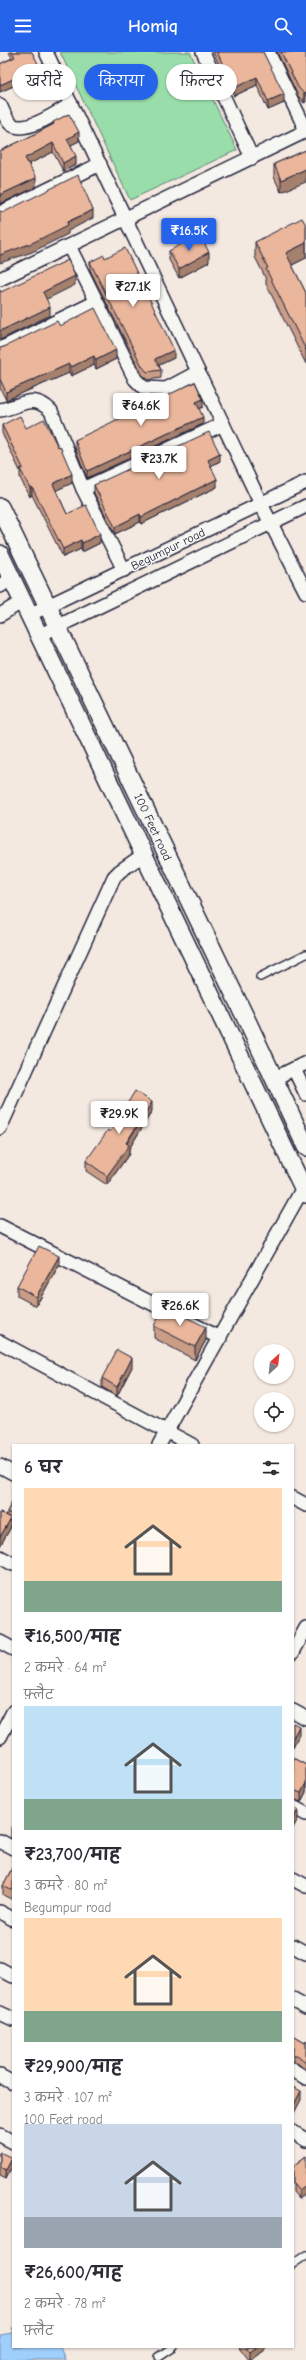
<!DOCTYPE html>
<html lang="hi">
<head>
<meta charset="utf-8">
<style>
  body { margin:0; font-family:"Comic Neue","Playpen Sans Deva",sans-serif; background:#f2f2f3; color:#2b2b33; height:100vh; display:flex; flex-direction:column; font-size:15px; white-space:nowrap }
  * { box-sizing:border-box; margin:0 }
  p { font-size:13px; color:#7c7c81 }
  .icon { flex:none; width:22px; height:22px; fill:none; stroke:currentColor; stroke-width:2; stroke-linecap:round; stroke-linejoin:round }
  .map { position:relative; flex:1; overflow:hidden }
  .sheet { position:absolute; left:12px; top:1392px; width:282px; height:904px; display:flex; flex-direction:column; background:#fff; border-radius:0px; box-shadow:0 1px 3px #0004 }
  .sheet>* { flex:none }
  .guide { position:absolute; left:12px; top:12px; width:282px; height:36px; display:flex; gap:8px }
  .needle { width:26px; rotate:27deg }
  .tools { position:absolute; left:254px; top:1292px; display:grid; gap:8px }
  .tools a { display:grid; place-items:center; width:40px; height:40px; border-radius:50%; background:#fff; box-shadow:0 1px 3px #0004; font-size:20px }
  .price { position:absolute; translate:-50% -34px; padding:0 9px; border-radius:4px; background:#fff; color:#222; font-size:13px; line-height:26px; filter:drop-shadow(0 1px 2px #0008) }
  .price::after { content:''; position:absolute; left:50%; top:24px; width:12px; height:9px; margin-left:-6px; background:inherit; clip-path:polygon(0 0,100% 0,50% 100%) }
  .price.selected { background:#2563eb; color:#fff }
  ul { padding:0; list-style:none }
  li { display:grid; align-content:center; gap:8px; height:212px; padding:0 12px }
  li span { display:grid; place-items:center; height:124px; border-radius:0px; color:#555 }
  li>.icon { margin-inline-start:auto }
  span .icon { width:72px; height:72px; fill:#fffc; stroke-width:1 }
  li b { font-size:17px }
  h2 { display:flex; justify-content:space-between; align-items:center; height:48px; padding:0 12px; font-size:17px }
  .chip { padding:0 14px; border-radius:18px; background:#fff; box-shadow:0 1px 3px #0004; font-size:14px; line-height:36px }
  .chip.selected { background:#2563eb; color:#fff }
  header { display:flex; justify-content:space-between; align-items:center; height:52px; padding:0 12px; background:#2563eb; color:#fff; font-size:18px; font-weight:600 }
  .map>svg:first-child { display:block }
</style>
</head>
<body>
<header><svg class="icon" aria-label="menu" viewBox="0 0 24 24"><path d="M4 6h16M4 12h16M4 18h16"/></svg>Homiq<svg class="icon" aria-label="search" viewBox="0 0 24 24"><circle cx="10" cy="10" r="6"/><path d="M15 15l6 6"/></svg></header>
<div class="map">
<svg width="306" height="2308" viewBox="0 0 306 2308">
  <rect width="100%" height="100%" fill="#f4e9e1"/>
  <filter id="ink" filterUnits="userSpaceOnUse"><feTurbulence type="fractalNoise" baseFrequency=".025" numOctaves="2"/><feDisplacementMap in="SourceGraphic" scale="8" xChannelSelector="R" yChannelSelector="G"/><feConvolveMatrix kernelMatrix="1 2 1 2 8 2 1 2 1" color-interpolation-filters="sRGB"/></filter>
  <g filter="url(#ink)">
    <polygon fill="#98ddaa" stroke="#5d8072" points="60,0 190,0 237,98 130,148"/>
    <polygon fill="#9fcffb" stroke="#6d8aae" points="13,2275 13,2295 61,2295 66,2308 0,2308 0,2283 12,2281"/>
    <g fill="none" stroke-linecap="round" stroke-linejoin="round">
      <g stroke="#22223b" stroke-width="10">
        <g id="service">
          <polyline points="260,925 306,902"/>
          <polyline points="293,2212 306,2203"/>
          <polyline points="159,2305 174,2295"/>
        </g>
      </g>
      <g stroke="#22223b" stroke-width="16">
        <g id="minor">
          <polyline points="46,0 261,452 306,540"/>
          <polyline points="203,0 252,106"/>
          <polyline points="268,0 306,78"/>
          <path d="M 0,53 C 3,59 6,68 11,72 C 25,83 58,60 71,52"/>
          <polyline points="0,161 100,112"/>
          <polyline points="69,194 135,327 144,336 166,337 198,320"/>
          <polyline points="0,227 306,79"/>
          <polyline points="0,297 96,250"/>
          <path d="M 0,358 C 21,355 32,340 51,359 L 83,437 L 124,518"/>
          <polyline points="83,437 223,372"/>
          <polyline points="0,534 12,526"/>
          <polyline points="0,563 23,549"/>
          <polyline points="29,563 306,430"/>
          <polyline points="40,583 306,454"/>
          <polyline points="294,1017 306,1042"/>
          <polyline points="273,1027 306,1011"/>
          <polyline points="0,1076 114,825 120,819 143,803"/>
          <polyline points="0,1174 220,1286"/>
          <polyline points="0,1290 192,1393"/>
          <polyline points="159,1393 303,1136"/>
          <polyline points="0,1414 13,1421"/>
          <polyline points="293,1446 306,1453"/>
          <polyline points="0,1505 13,1512"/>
          <polyline points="0,1590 13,1597"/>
          <polyline points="293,1600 306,1576"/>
          <polyline points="293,1659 306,1666"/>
          <polyline points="0,1685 13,1660"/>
          <polyline points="293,1755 306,1762"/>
          <polyline points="0,1789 13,1796"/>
          <polyline points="293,1827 306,1834"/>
          <polyline points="0,1860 13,1867"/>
          <polyline points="293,1894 306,1901"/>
          <polyline points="0,1917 13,1924"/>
          <polyline points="293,1948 306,1955"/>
          <polyline points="0,1961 13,1967"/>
          <polyline points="293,2018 306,2026"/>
          <polyline points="0,2024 13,2031"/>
          <polyline points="293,2080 306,2088"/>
          <polyline points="0,2083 13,2090"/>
        </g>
      </g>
      <g stroke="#22223b" stroke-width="20">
        <g id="tertiary">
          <polyline points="0,455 249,973 306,1095"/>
          <polyline points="0,502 306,1142"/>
        </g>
      </g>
      <use href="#service" stroke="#f6f6f2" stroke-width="7"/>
      <use href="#minor" stroke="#f6f6f2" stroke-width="13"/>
      <use href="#tertiary" stroke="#f6f6f2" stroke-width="17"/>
    </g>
    <g fill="#c99d86" stroke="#22223b">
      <polygon points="9,0 32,0 45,32 28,41 22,30 0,40 0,12 12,6"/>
      <polygon points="213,0 263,0 284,51 268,58 257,33 234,44"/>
      <polygon points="277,0 306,0 304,51 298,44"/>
      <polygon points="53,70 79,89 71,93 76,113 63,119 53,100 29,112 36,135 0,152 0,99 33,83 53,73"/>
      <polygon points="306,98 281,140 274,125 274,112"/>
      <polygon points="306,173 306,206 292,213 306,241 306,312 266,232 266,227 255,205 255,190"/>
      <polygon points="169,199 209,210 179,226 169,208"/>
      <polygon points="105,206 174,306 159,313 161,318 161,326 147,328 142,322 90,218 90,210"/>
      <polygon points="60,274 116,307 96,317 94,313 71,324 69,321 6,348 0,336 0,296 4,295"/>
      <polygon points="203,355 199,356 203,372 87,426 75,395 75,388"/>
      <polygon points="2,373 26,376 72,431 56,438 67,462 100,491 82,500 81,497 63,505 32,443 30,445 20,426 20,419 2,381"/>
      <polygon points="220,409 211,414 217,435 141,472 140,470 115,482 94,441 94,433"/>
      <polygon points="152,1059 129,1097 129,1102 107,1133 86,1119 86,1109 110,1080"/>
      <polygon points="59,1213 36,1254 17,1244 17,1234"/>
      <polygon points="154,1274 206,1288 195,1308 154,1286"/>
      <polygon points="132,1315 117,1344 102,1335 102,1326"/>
      <polygon points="13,1448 13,1472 11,1471 11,1475 0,1494 0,1460 7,1464 7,1460"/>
      <polygon points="293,1706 306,1713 306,1740 301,1750 293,1747"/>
      <polygon points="13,1774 13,1787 11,1786 11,1777"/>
      <polygon points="13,1814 13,1848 3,1843 3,1834"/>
      <polygon points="293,1984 305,1991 306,1989 306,2018 297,2011 293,2011"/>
      <polygon points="0,2100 12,2115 6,2127 0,2124"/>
      <polygon points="306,2104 299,2147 293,2140 293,2114"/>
      <polygon points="239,2295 266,2295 266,2297 252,2308 249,2308"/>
    </g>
    <g fill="#a4806d" stroke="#22223b">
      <polygon points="22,23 22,30 0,40 0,33"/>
      <polygon points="45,25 45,32 28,41 28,34"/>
      <polygon points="257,25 257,33 234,44 234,36"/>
      <polygon points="306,41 306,50 304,51 304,42"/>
      <polygon points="284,42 284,51 268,58 268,49"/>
      <polygon points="79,80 79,89 67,95 67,87"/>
      <polygon points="53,91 53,100 25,114 25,106"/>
      <polygon points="76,104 76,113 63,119 63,111"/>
      <polygon points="306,117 306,130 281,140 281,128"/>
      <polygon points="36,126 36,135 0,152 0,143"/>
      <polygon points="93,158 93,166 68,179 68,182 32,200 0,211 0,203"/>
      <polygon points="306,191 306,206 286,216 286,201"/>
      <polygon points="209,200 209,210 179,226 179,217"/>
      <polygon points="75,224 75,233 43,249 43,240"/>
      <polygon points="50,255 50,263 0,288 0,279"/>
      <polygon points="116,298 116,307 96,317 96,308"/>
      <polygon points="174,298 174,306 155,315 155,307"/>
      <polygon points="94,304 94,313 71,324 71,315"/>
      <polygon points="69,312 69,321 6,348 6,340"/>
      <polygon points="203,347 203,355 196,358 196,350"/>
      <polygon points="203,365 203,372 87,426 87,419"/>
      <polygon points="220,402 220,409 208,415 208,408"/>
      <polygon points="72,422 72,431 53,440 53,432"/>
      <polygon points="217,427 217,435 141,472 141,465"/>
      <polygon points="32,435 32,443 30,445 30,436"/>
      <polygon points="140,462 140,470 115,482 115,475"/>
      <polygon points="100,482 100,491 82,500 82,491"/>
      <polygon points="81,488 81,497 63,505 63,497"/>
      <polygon points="152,1050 152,1059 129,1097 129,1102 107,1133 107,1124"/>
      <polygon points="59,1204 59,1213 36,1254 36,1245"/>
      <polygon points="206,1275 206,1288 195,1308 195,1295"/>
      <polygon points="132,1306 132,1315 117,1344 117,1335"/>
      <polygon points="11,1466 11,1475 0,1494 0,1485"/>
      <polygon points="299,1674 299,1683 293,1695 293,1686"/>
      <polygon points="306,1731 306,1740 301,1750 301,1741"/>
      <polygon points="298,1758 298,1767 293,1776 293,1767"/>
      <polygon points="301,2039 301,2048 293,2063 293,2054"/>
      <polygon points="12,2106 12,2115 6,2127 6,2118"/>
      <polygon points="306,2133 306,2142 299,2147 299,2138"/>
      <polygon points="257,2295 266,2295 266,2297 252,2308 250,2308 250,2300"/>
    </g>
    <g fill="#eab79c" stroke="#22223b">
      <polygon points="12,0 32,0 45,25 28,34 22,23 0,33 0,12 15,5"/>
      <polygon points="217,0 263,0 284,42 268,49 257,25 234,36"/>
      <polygon points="281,0 306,0 306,41 304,42 298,35"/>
      <polygon points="69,62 79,80 67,87 76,104 63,111 53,91 25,106 36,126 0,143 0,99 33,83 54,72 53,70"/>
      <polygon points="306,98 306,117 281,128 274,112"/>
      <polygon points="78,123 93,158 67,170 68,173 32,191 0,203 0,159 4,160"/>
      <polygon points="302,166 306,173 306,191 286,201 306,241 306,298 266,217 268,216 255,190"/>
      <polygon points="199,182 209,200 179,217 169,199"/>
      <polygon points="125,196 174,298 155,307 161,318 147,320 142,314 90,210 104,203 105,206"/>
      <polygon points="68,208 75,224 43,240 50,255 0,279 0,238 1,240"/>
      <polygon points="95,256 116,298 96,308 94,304 71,315 69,312 6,340 0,327 0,296 4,295 57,269 60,274"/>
      <polygon points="195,330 203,347 196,350 203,365 87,419 75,388"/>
      <polygon points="20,364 26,376 44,367 58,395 60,394 72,422 53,432 67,462 86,453 100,482 82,491 81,488 63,497 32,435 30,436 20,417 23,416 2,373"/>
      <polygon points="209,380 220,402 208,408 217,427 141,465 140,462 115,475 94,433"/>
      <polygon points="135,1039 152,1050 126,1091 129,1093 107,1124 86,1109 108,1078 110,1080"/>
      <polygon points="39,1194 59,1204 36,1245 17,1234"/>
      <polygon points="164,1254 206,1275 195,1295 154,1274"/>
      <polygon points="117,1298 132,1306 117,1335 102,1326"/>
      <polygon points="13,1448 13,1463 7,1460"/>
      <polygon points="0,1460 11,1466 0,1485"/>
      <polygon points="293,1671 299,1674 293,1686"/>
      <polygon points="293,1706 306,1713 306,1731 301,1741 293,1738"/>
      <polygon points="293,1755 298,1758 293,1767"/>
      <polygon points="13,1814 13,1839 3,1834"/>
      <polygon points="293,1984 305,1991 306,1989 306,2011 297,2004 293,2004"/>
      <polygon points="293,2035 301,2039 293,2054"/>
      <polygon points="0,2100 12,2106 6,2118 0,2115"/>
      <polygon points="306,2104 306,2133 299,2138 293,2131 293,2114"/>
      <polygon points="246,2295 257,2295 250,2300"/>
    </g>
  </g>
  <g text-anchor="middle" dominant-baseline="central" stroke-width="3" stroke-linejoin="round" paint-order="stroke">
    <g font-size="12" fill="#22223b" stroke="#f6f6f2">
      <text transform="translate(168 497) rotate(-26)">Begumpur road</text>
      <text transform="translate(153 775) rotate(65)">100 Feet road</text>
    </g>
  </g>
</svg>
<div class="tools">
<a><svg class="needle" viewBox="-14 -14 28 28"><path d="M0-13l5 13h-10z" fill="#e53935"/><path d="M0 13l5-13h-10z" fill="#7c7c81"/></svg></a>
<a><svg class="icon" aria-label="locate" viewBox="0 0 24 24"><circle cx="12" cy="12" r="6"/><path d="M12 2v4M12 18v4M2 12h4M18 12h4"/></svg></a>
</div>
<b class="price selected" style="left:189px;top:200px">₹16.5K</b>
<b class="price" style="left:133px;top:256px">₹27.1K</b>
<b class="price" style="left:141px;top:375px">₹64.6K</b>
<b class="price" style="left:159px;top:428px">₹23.7K</b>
<b class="price" style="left:119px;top:1083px">₹29.9K</b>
<b class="price" style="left:180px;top:1275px">₹26.6K</b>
<div class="guide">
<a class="chip">खरीदें</a>
<a class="chip selected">किराया</a>
<a class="chip">फ़िल्टर</a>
</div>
<section class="sheet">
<h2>6 घर<svg class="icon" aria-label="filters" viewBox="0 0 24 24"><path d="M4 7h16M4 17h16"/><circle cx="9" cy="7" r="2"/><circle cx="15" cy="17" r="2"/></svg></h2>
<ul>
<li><span style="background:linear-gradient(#ffd9b3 75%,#7fa58c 0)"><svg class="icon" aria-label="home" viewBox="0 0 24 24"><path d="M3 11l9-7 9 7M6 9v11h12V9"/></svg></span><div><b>₹16,500/माह</b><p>2 कमरे · 64 m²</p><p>फ़्लैट</p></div></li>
<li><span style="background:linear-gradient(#bfe0f5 75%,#7fa58c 0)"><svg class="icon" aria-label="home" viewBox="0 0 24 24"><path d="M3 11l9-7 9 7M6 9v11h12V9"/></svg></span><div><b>₹23,700/माह</b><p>3 कमरे · 80 m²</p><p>Begumpur road</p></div></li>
<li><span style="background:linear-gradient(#ffd9b3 75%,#7fa58c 0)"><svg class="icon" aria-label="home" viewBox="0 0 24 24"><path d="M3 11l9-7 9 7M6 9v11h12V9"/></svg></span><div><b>₹29,900/माह</b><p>3 कमरे · 107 m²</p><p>100 Feet road</p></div></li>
<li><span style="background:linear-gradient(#c9d6e8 75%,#9aa5b1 0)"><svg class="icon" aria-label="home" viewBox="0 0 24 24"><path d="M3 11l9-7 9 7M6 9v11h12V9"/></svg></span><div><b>₹26,600/माह</b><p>2 कमरे · 78 m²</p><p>फ़्लैट</p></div></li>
</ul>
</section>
</div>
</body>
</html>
